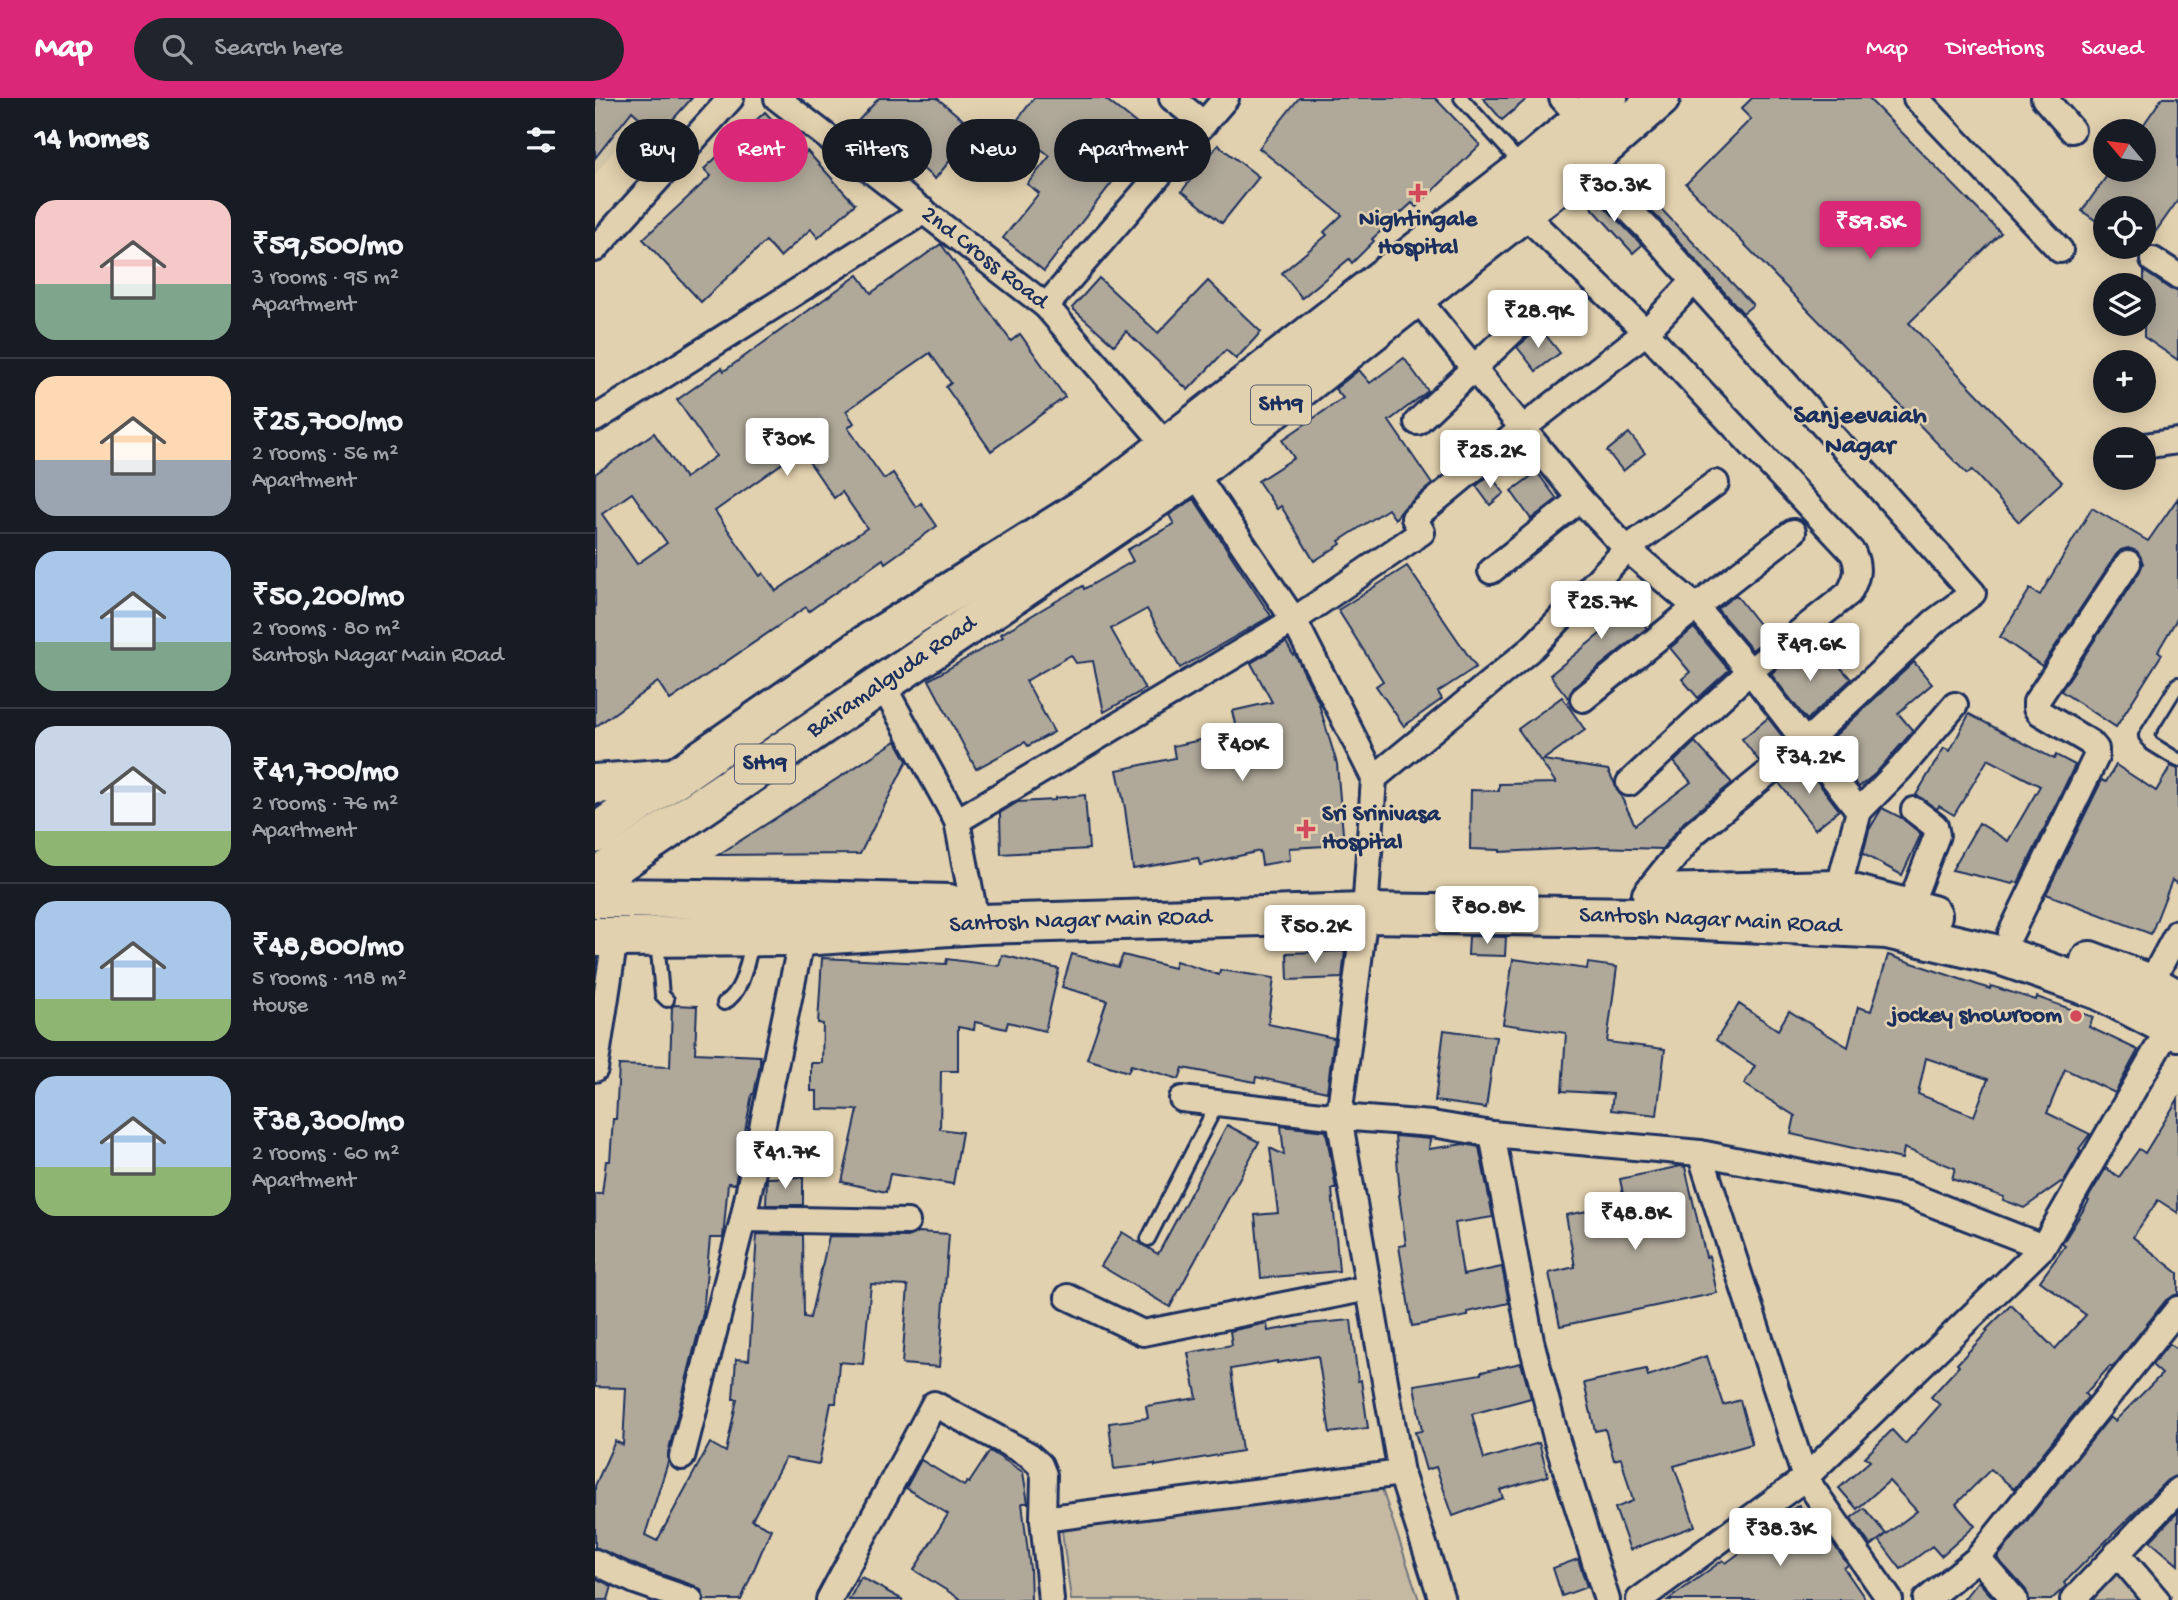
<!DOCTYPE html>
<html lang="en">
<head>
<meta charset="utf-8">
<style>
  body { margin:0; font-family:"Gochi Hand",sans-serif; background:#20242c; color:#f1f3f6; height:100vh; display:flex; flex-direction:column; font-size:26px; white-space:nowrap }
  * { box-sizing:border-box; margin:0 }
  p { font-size:23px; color:#9ea1a6 }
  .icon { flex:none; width:38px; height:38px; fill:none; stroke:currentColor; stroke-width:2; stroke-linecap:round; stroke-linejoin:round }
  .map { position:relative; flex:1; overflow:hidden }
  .sheet { display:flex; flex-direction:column; background:#171b24; width:595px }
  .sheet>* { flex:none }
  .guide { position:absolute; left:21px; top:21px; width:665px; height:63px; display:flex; gap:14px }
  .needle { width:46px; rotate:299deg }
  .fabs { position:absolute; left:1498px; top:21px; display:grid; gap:14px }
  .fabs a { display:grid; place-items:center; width:63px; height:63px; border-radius:50%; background:#171b24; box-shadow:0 4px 18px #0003; font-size:35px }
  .price { position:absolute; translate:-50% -60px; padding:0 16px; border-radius:7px; background:#fff; color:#222; font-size:23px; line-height:46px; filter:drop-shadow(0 2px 4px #0008) }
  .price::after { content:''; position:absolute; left:50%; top:42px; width:21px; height:16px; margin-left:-10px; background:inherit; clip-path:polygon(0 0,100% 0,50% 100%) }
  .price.selected { background:#db2777; color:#fff }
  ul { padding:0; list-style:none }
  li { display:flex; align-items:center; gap:21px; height:175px; padding:0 35px }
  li+li { border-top:2px solid #363941 }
  li span { display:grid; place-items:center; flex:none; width:196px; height:140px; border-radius:21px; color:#555 }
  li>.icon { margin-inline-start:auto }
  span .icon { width:84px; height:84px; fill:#fffc; stroke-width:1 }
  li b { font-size:30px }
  h2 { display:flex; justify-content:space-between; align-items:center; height:84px; padding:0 35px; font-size:30px }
  .tag { padding:0 24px; border-radius:32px; background:#171b24; box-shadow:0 4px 18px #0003; font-size:24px; line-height:63px }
  .tag.selected { background:#db2777; color:#fff }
  header { display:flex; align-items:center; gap:42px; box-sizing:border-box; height:98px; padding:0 35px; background:#db2777; color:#fff }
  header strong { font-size:33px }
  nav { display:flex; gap:38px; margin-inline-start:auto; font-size:24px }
  .search { width:490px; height:63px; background:#20242c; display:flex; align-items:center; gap:18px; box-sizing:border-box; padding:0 24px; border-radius:38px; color:#9ea1a6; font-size:26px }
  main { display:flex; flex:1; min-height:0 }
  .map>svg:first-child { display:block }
</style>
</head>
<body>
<header>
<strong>Map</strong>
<div class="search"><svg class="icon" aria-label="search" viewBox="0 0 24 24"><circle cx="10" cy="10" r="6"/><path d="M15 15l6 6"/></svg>Search here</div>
<nav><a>Map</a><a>Directions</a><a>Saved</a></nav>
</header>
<main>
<section class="sheet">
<h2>14 homes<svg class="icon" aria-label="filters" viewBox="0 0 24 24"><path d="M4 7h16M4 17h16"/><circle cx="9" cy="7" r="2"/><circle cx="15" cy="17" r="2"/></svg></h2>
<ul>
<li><span style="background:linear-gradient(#f6c9c9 60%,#7fa58c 0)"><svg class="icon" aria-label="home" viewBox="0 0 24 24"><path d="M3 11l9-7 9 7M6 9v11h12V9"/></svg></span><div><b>₹59,500/mo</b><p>3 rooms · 95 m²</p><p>Apartment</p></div></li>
<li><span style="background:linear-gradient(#ffd9b3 60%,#9aa5b1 0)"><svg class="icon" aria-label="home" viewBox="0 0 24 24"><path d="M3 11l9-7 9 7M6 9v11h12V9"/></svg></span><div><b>₹25,700/mo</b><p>2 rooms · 56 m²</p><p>Apartment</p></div></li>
<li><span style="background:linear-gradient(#a9c7e8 65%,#7fa58c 0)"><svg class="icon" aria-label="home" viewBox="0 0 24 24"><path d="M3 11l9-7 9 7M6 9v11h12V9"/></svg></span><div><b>₹50,200/mo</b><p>2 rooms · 80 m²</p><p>Santosh Nagar Main ROad</p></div></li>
<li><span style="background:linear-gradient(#c9d6e8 75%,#8fb573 0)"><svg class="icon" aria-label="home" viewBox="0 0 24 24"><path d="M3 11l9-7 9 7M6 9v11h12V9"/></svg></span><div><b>₹41,700/mo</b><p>2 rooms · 76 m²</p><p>Apartment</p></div></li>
<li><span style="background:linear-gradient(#a9c7e8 70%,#8fb573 0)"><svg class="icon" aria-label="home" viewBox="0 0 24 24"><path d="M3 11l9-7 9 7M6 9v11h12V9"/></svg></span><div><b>₹48,800/mo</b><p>5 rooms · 118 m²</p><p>House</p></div></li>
<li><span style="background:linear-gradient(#a9c7e8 65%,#8fb573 0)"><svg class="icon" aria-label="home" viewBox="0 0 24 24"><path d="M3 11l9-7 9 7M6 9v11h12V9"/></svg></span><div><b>₹38,300/mo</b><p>2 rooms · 60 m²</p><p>Apartment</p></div></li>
</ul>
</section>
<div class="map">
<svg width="1583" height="1502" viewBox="0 0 1583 1502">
  <rect width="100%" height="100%" fill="#e2d1ae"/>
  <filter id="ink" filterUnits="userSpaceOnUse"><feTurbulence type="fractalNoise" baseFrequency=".0143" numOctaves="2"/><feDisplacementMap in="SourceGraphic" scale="14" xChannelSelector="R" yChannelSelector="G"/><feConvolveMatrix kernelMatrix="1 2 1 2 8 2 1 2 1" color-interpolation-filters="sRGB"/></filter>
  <g filter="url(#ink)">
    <polygon fill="#d3c5a8" points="0,0 60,0 0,77"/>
    <g fill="#c5b9a2" stroke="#707480" stroke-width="2">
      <polygon points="786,1388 824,1502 476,1502 466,1425"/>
      <polygon points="1522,1465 1555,1502 1486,1502"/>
    </g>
    <g fill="#b0a99a" stroke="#1b2f5e" stroke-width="2" fill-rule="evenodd">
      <polygon points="0,0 97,0 64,37 37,13 0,60"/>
      <polygon points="284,0 342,0 380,32 340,81 300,47 295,52 263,23"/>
      <polygon points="439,0 509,0 552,34 515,80 518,83 449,173 408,140 444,95 432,86 455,58 417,29"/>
      <polygon points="704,0 840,0 885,47 821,109 817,105 777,141 779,143 757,165 754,161 707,200 687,175 732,137 729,134 747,117 664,50"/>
      <polygon points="888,0 933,0 907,22"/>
      <polygon points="1157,0 1273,0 1406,135 1314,225 1467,384 1424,424 1377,372 1372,376 1091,86 1156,21 1146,11"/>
      <polygon points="1567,0 1583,0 1583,102 1549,150 1549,110 1510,110 1510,129 1487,113 1516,72 1549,72 1549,26"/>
      <polygon points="170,14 209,56 212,53 260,106 223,140 216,131 185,159 171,143 106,204 48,141 116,78 109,71"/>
      <polygon points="623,47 664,79 627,125 587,93"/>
      <polygon points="1025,68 1158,207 1148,215 1063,120 1018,75"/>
      <polygon points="996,95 1047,147 1038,155 989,101"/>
      <path d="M 346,146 L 416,243 L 425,236 L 470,299 L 396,353 L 351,289 L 356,285 L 335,255 L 251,313 L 259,325 L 253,330 L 289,381 L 298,375 L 321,409 L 326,405 L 342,428 L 290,465 L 288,461 L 214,513 L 211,509 L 75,602 L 63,584 L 0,629 L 0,376 L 59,335 L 90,380 L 121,358 L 82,302 L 127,270 L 129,273 L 263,177 L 276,195 ZM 206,352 L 239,400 L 247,394 L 272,430 L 181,493 L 168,475 L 165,478 L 120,413 ZM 37,395 L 72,445 L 42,466 L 7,416 Z"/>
      <polygon points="1549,173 1575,191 1583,193 1583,262 1549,239"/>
      <polygon points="504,180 563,235 613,183 666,234 641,261 631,252 593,292 531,233 519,247 477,210"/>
      <polygon points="945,230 965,255 941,273 922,249"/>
      <polygon points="809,260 833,293 794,323 837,386 810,409 800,421 793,411 744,443 746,446 719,463 686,408 682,411 663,383 699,360 687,342 748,300 740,291 764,272 775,285"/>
      <polygon points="1034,335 1050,355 1028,373 1012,353"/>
      <polygon points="942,374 962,401 936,421 916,393"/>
      <polygon points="895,377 909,395 895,407 881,388"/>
      <polygon points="1583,400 1583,519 1563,553 1567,556 1521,629 1466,593 1545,473 1548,465 1542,453 1533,450 1526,452 1521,457 1447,568 1405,539 1435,491 1445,497 1497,410 1553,443"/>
      <polygon points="599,401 676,518 585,570 552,511 516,531 550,591 509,614 498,563 481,565 476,557 431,583 459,634 433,648 430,644 381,671 334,582 408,539 406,536 451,509 488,488 489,491 538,463 532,452 579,426 574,417"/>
      <polygon points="812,468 881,569 843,594 847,601 809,628 781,588 788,583 743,512"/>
      <polygon points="1017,488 1052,530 979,589 974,601 955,577 1011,531 995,511"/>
      <polygon points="1141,497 1174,539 1157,552 1122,511"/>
      <polygon points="1099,530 1134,572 1103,600 1087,581 1095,574 1075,550"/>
      <polygon points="691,544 698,557 700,556 723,603 742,666 749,747 694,750 695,762 667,767 665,753 605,767 603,760 538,771 530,710 522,672 580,660 578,648 642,634 637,613 677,604 656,565"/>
      <polygon points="1204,553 1222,573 1237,560 1256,581 1212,622 1176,576"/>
      <polygon points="1319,564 1337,586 1303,615 1318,633 1280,676 1264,689 1231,646"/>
      <polygon points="967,599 990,632 948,662 1013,672 1040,727 1096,684 1079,664 1100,644 1137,685 1089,724 1067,751 1003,749 905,754 905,752 875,751 876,692 904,693 904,686 961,685 923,631"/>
      <polygon points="1374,616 1459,661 1461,657 1480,667 1423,785 1420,784 1418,786 1357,772 1384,725 1413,743 1445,688 1393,661 1359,717 1344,708 1342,711 1321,697 1349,650 1355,653"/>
      <polygon points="1173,620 1190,642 1164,663 1147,641"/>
      <polygon points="301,643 312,663 265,756 123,757"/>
      <polygon points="1208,665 1244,712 1220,731 1184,685"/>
      <polygon points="1521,667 1561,693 1576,668 1583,671 1583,786 1577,782 1556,836 1451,796 1507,682 1511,684"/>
      <polygon points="490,697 494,751 406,756 405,715 423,704 460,702 460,700"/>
      <polygon points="1287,710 1307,720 1326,736 1307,777 1268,756 1274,732"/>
      <polygon points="874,838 911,839 910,858 873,857"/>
      <polygon points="750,853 747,880 693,882 692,855"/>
      <polygon points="477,856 523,869 528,857 579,870 581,863 624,877 625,872 679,880 673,926 739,940 732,994 661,979 660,984 588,970 584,981 536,967 533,974 492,961 512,902 467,889"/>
      <polygon points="407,857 464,871 450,933 413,924 411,931 380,924 379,932 363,929 363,973 346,973 345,1031 367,1034 358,1086 295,1076 291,1094 247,1084 263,1012 222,1011 222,993 216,993 216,965 227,965 228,926 223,925 227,860 351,866 352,861 404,868"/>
      <path d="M 1293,857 L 1395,891 L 1396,888 L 1441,902 L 1442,899 L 1498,919 L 1494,929 L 1543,952 L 1520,995 L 1470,971 L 1452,1015 L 1495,1036 L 1484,1051 L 1486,1053 L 1468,1085 L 1466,1084 L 1429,1110 L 1408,1102 L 1409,1099 L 1357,1081 L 1360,1070 L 1309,1050 L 1307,1061 L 1196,1036 L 1200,1018 L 1149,986 L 1160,968 L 1121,942 L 1144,906 L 1183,932 L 1194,913 L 1253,949 L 1263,909 L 1276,913 ZM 1331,960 L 1393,981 L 1379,1018 L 1323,996 Z"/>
      <polygon points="918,861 992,871 993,865 1022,869 1012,944 1070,951 1062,1017 1016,1012 1018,996 967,993 971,935 908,926"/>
      <polygon points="79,907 102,908 100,955 165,958 165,967 159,996 157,996 140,1086 133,1085 128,1140 115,1140 108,1215 73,1355 73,1364 50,1437 62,1443 115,1345 131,1354 142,1301 138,1301 141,1261 154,1262 162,1136 208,1137 209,1219 215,1220 234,1138 312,1139 323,1134 354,1136 344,1269 307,1266 313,1188 276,1186 268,1266 244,1264 241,1305 236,1305 224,1366 190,1360 157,1422 176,1431 146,1502 109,1502 107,1493 100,1488 46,1469 0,1449 0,1388 20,1343 28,1347 31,1290 0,1289 0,1096 7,1096 11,1063 15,1063 18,1021 21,1021 24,967 75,969 77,909"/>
      <polygon points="849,932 901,939 891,1010 840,1003"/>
      <polygon points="1583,1001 1583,1115 1563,1102 1538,1139 1583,1175 1583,1196 1571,1202 1517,1270 1515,1268 1490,1296 1493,1299 1419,1391 1396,1371 1361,1406 1380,1428 1346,1458 1337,1448 1306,1471 1284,1442 1322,1413 1294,1383 1262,1411 1244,1390 1275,1363 1270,1359 1297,1332 1310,1346 1345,1307 1336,1299 1364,1268 1362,1266 1393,1233 1391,1232 1416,1207 1460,1251 1491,1217 1445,1183 1470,1148 1467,1146 1494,1103 1492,1102 1511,1070 1524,1079 1544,1051 1550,1055"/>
      <polygon points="632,1027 664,1044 575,1209 506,1168 527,1134 563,1156"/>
      <polygon points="686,1028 731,1033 741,1091 737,1091 744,1173 666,1180 660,1117 683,1115 675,1050 689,1057"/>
      <polygon points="800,1038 835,1041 834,1051 869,1046 884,1049 898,1119 860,1125 868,1177 907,1169 914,1205 873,1214 873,1218 817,1228 804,1148 811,1147 804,1097 805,1096"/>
      <polygon points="1086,1068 1090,1069 1111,1159 1114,1158 1122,1195 965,1228 954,1175 980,1169 971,1117 1030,1106 1025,1081"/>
      <polygon points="208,1079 208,1107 171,1107 172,1080"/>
      <polygon points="756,1222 763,1283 766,1282 773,1330 735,1335 723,1258 682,1265 682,1263 636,1271 647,1353 560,1368 560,1366 519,1371 514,1325 553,1320 551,1308 602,1300 593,1255 637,1247 635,1233 672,1225 673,1233 712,1226"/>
      <polygon points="1574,1246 1583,1252 1583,1378 1572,1382 1469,1485 1471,1488 1456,1502 1434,1502 1431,1492 1402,1460 1515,1319 1520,1323 1567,1276 1557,1267"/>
      <polygon points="1112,1258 1128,1307 1145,1302 1157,1346 1079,1368 1100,1428 1035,1452 1020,1410 1038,1403 1026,1360 1019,1362 1010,1331 1000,1333 989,1285 1051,1271 1053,1278"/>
      <polygon points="926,1265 936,1300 877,1316 889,1361 944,1345 953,1378 905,1392 908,1400 858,1418 841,1369 831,1372 820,1334 827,1333 819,1287 886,1276 886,1274"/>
      <polygon points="395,1353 428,1374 433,1405 427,1405 435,1471 436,1502 367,1502 319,1472 353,1416 311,1390 326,1362 369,1388 372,1384 374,1385"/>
      <polygon points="1204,1407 1228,1442 1233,1438 1253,1467 1249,1470 1271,1502 1073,1502 1128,1462 1131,1465 1173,1434 1170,1430"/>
      <polygon points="1269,1410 1291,1436 1276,1448 1256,1420"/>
      <polygon points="1583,1414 1583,1467 1555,1443"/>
      <polygon points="983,1461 992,1489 967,1498 958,1470"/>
      <polygon points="266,1479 308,1502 254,1502"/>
      <polygon points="0,1480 17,1488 13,1502 0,1502"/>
      <polygon points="1383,1483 1400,1502 1368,1502"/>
    </g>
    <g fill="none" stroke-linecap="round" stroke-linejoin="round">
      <g stroke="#1b2f5e" stroke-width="18">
        <g id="lane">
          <polyline points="866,0 927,67"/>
          <polyline points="1583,586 1551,638 1557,646 1583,662"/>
          <polyline points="62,842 67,897 72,902"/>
          <path d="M 129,905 C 149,894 152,862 158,842"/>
          <polyline points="553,1141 622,1006"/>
        </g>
      </g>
      <g stroke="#1b2f5e" stroke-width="30">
        <g id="street">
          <path id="s1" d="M 182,0 L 451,208 L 559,333 L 570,350"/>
          <polyline points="577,0 609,26"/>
          <polyline points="967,0 987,22"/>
          <polyline points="1321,0 1465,152"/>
          <polyline points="1449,0 1477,32"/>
          <polyline points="989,66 1052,130 1378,495 1339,524 1211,644 1099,735 1050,796"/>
          <path d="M 927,114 L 1051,234 L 1258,455 C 1265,471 1262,480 1254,495 L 1155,573 L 1034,685"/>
          <polyline points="0,151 136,0"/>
          <polyline points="1558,162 1583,178"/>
          <polyline points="821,199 985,401 1032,451 1101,509 1155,573 1264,713"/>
          <polyline points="451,208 631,0"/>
          <polyline points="0,321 329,113"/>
          <polyline points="822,324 942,210"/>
          <polyline points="1549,348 1583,343"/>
          <polyline points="599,374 699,522 779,680 770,815 744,1019 806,1375 847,1502"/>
          <polyline points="896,473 985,401"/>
          <polyline points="287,586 362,723 378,807"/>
          <polyline points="988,601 1101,509 1198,434"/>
          <polyline points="779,680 937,550 1032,451 1121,385"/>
          <polyline points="362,723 699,522 827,434 819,420 928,330 1051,234 1098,184"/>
          <polyline points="1243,792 1264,713 1306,670 1360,607"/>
          <polyline points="1314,810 1342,737 1340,728 1319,712"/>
          <polyline points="1416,835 1501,659 1501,651 1496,645 1444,614 1441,610 1441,604 1533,465"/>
          <polyline points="1555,886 1583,834"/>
          <polyline points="0,971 20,840"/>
          <polyline points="587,1001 744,1019 837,1026 897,1036 1105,1055 1312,1096 1448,1149"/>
          <polyline points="897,1036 936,1243 962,1343 1012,1502"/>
          <polyline points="1105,1055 1210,1380 1295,1502"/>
          <polyline points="148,1121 312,1124"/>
          <polyline points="473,1199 548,1235 774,1190"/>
          <polyline points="87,1359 148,1121 207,838"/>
          <polyline points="448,1421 806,1375"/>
          <polyline points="1522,1455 1562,1502"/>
          <polyline points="1383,1460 1420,1502"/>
          <polyline points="0,1464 40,1483 95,1502"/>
          <polyline points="234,1502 339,1306 434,1357 445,1367 449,1377 448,1421 456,1502"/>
          <polyline points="1044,1502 1210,1380 1448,1149 1581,918"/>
          <polyline points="1331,1502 1383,1460 1583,1211"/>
          <polyline points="1478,1502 1583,1392"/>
        </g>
      </g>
      <g stroke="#1b2f5e" stroke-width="44">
        <g id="primary">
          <polyline points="0,686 79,680"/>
          <polyline points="0,736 272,546 507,399 930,70 1013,0"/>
          <path id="s2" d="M 0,781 L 599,374 L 989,66 L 1065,0"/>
          <polyline points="1061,796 1243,792 1337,817"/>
          <polyline points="0,800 210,802 354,806"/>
          <path id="s3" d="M 0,839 L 207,838 L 384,826 L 770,815 L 1046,819 L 1292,831 L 1408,858 L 1504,892 L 1583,933"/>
          <polyline points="1495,863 1555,886 1583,902"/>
        </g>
      </g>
      <use href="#lane" stroke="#e2d1ae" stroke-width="12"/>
      <use href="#street" stroke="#e2d1ae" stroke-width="24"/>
      <use href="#primary" stroke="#e2d1ae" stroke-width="38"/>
    </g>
  </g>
  <g fill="#d1495b" stroke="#e2d1ae" stroke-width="2.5">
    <path d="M819.5 84.5h7v7h7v7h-7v7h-7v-7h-7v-7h7z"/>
    <path d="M707.5 720.5h7v7h7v7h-7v7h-7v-7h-7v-7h7z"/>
    <circle cx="1481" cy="918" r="7"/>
  </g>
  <g text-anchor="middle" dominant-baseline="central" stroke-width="5" stroke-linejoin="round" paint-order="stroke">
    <g fill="#e2d1ae" stroke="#576076" stroke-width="2">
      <rect x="656" y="287.5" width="60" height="39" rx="5"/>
      <rect x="140" y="646.5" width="60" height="39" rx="5"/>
    </g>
    <g font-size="23" font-weight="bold" fill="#1b2f5e">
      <text x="686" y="307">SH19</text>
      <text x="170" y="666">SH19</text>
    </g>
    <g font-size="24" font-weight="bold" fill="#1b2f5e" stroke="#e2d1ae">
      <text x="823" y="122">Nightingale<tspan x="823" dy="28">Hospital</tspan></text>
      <text x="727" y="717" text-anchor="start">Sri Srinivasa<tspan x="727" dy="28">Hospital</tspan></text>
      <text x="1467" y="918" text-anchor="end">jockey showroom</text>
    </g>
    <g font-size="24" fill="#1b2f5e" stroke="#e2d1ae">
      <text stroke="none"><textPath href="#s1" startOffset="262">2nd Cross Road</textPath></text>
      <text stroke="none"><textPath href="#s2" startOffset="359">Bairamalguda Road</textPath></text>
      <text stroke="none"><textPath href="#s3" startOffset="1116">Santosh Nagar Main ROad</textPath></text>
      <text stroke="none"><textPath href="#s3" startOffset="486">Santosh Nagar Main ROad</textPath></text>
    </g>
    <g font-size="26" font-weight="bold" fill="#1b2f5e" stroke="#e2d1ae">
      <text x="1265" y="319">Sanjeevaiah<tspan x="1265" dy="30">Nagar</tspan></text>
    </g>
  </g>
</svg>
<div class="fabs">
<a><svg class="needle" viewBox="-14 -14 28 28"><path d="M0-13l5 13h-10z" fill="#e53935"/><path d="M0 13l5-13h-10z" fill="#9ea1a6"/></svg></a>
<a><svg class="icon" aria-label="locate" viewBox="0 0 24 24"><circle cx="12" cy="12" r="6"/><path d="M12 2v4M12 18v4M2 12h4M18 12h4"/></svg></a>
<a><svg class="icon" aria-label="layers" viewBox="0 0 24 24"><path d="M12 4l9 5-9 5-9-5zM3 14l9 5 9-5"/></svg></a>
<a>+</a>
<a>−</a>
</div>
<b class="price" style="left:1019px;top:126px">₹30.3K</b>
<b class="price selected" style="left:1275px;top:163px">₹59.5K</b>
<b class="price" style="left:943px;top:252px">₹28.9K</b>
<b class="price" style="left:192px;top:380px">₹30K</b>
<b class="price" style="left:895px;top:392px">₹25.2K</b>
<b class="price" style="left:1006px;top:543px">₹25.7K</b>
<b class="price" style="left:1215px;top:585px">₹49.6K</b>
<b class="price" style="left:647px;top:685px">₹40K</b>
<b class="price" style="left:1214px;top:698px">₹34.2K</b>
<b class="price" style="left:892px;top:848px">₹80.8K</b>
<b class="price" style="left:720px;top:867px">₹50.2K</b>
<b class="price" style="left:190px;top:1093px">₹41.7K</b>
<b class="price" style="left:1040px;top:1154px">₹48.8K</b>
<b class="price" style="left:1185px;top:1470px">₹38.3K</b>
<div class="guide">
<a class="tag">Buy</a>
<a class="tag selected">Rent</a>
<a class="tag">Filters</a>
<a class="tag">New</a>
<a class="tag">Apartment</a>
</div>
</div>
</main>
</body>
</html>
